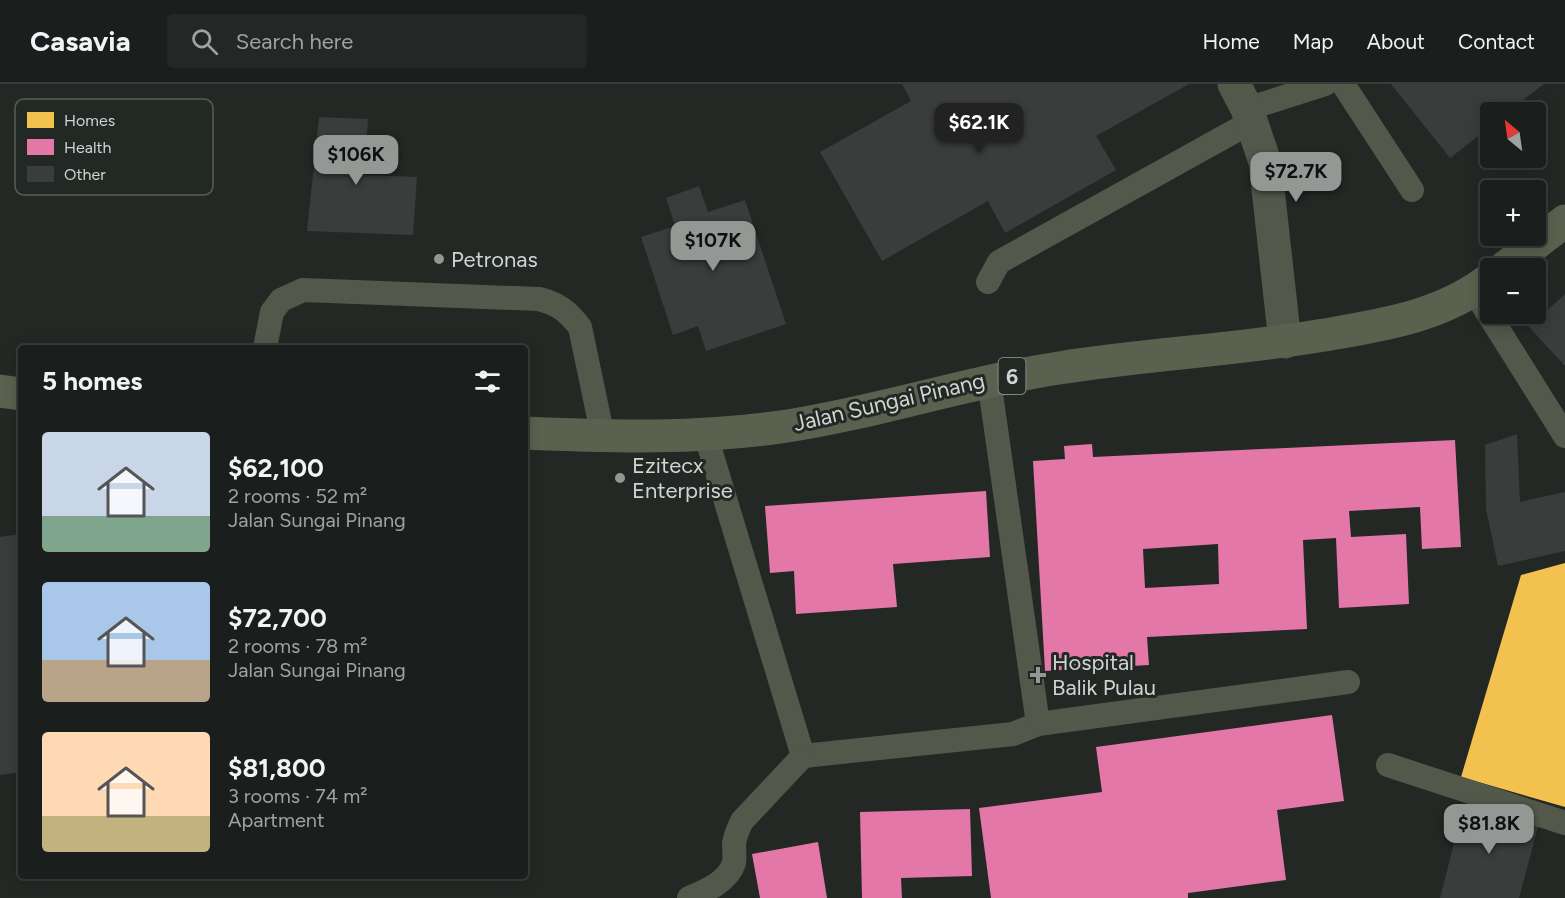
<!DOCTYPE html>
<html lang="en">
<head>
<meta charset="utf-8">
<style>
  body { margin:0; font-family:Figtree,sans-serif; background:#232725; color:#f1f3f6; height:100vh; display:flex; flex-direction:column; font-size:22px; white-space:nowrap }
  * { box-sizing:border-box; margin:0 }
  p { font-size:20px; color:#9fa2a3 }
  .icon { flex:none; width:33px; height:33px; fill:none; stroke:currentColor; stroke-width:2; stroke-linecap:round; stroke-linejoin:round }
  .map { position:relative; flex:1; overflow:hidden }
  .panel { position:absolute; left:18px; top:261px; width:510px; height:534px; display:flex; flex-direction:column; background:#1a1e1c; border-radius:6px; box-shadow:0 3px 15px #0003,0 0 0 2px #383c3b }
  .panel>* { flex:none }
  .needle { width:39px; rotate:331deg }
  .fabs { position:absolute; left:1480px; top:18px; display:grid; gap:12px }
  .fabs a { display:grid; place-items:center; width:66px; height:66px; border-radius:6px; background:#1a1e1c; box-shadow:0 3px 15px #0003,0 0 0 2px #383c3b; font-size:30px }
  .price { position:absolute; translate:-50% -51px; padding:0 14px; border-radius:12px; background:#939895; color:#111; font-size:20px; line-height:39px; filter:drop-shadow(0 2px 3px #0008) }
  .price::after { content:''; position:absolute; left:50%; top:36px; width:18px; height:14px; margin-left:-9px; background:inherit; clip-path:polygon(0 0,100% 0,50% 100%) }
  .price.current { background:#222; color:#fff }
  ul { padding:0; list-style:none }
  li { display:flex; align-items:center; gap:18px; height:150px; padding:0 24px }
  li span { display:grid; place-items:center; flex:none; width:168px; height:120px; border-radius:6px; color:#555 }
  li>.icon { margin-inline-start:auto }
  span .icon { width:72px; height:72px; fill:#fffc; stroke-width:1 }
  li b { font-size:26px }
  h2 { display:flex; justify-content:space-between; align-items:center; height:72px; padding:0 24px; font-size:26px }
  header { display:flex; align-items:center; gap:36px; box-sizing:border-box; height:84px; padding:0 30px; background:#1a1e1c; border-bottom:2px solid #383c3b }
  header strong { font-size:28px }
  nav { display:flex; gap:33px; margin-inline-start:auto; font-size:21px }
  .search { width:420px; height:54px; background:#232725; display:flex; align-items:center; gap:15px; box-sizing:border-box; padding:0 21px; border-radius:6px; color:#9fa2a3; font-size:22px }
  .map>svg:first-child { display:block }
</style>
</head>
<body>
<header>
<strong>Casavia</strong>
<div class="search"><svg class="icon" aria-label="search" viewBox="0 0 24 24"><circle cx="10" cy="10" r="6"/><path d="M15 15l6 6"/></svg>Search here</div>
<nav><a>Home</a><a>Map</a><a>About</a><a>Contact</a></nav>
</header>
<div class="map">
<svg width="1565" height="814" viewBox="0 0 1565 814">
  <rect width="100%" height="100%" fill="#232825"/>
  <polygon fill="#f2c14e" points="1565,479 1565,723 1461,693 1521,491"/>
  <g fill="#e377a8" fill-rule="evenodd">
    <path d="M 1455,356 L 1461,463 L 1422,465 L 1420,423 L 1349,427 L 1351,453 L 1406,450 L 1409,520 L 1339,524 L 1336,454 L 1303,456 L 1307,545 L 1147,553 L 1149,581 L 1045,587 L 1033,377 L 1065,375 L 1064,362 L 1092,360 L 1093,373 ZM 1218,460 L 1219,500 L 1145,504 L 1143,465 Z"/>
    <polygon points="986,407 990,473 893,480 897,523 796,530 794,487 770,489 765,422"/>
    <polygon points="1332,631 1344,717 1277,726 1286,796 1188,809 1188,814 991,814 979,724 1102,708 1096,663"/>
    <polygon points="970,725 972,792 901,794 902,814 862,814 860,728"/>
    <polygon points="818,758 827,814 760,814 752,770"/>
  </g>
  <g fill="#393d3b">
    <polygon points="902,0 1189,0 1096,52 1116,86 1005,149 988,117 882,177 820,68 911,17"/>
    <polygon points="1391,0 1544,0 1508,28 1491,28 1491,42 1450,74"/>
    <polygon points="319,33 368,35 364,91 417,93 413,151 307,147"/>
    <polygon points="699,102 708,128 745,116 786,240 706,267 698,242 673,251 641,153 675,142 666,114"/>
    <polygon points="1565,210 1565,282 1529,243"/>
    <polygon points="1517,350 1520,418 1565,408 1565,467 1498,482 1486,425 1485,361"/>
    <polygon points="21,450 21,688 0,691 0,453"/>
    <polygon points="1464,720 1539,739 1519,814 1440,814"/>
  </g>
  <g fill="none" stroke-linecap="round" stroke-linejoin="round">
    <g stroke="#53584b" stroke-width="24">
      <polyline points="1343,0 1412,106"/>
      <polyline points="1247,25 1325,0"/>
      <polyline points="988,198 999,178 1251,38"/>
      <polyline points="1474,207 1565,352"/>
      <path d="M 265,264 L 272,228 L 281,216 L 303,206 L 539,215 C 559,220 567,227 580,243 L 603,353"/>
      <polyline points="706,352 803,672 1013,650 1038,640 989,296"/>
      <polyline points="1038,640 1348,598"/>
      <polyline points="1388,681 1565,739"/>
      <path d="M 689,814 C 705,807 728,798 734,779 C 735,773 734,766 734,760 C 735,752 738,745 742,737 L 803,672"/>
    </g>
    <polyline stroke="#53584b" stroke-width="33" points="1234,0 1247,25 1265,78 1285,258"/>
    <g stroke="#5a614f" stroke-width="33">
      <polyline points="1504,184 1565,137"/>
      <polyline points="0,307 21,310"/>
      <path d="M 525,349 C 613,353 700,355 787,342 C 879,328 967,298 1059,284 C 1147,270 1236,266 1324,251 C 1383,241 1443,232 1491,194"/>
    </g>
  </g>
  <g fill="#939895" stroke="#222925" stroke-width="2">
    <circle cx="439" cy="175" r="6"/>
    <circle cx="620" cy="394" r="6"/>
    <path d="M1035 582h6v6h6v6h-6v6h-6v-6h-6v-6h6z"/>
  </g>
  <g text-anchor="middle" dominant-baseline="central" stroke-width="6" stroke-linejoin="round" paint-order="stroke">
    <rect fill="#222925" stroke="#9ca19e" stroke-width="1.5" x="998.5" y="274" width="27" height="36" rx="4.5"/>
    <g font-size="21" font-weight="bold" fill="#d0d4d2">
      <text x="1012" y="292">6</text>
    </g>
    <g font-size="22" fill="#d0d4d2" stroke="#222925" text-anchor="start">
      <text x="451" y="175">Petronas</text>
      <text x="632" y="381">Ezitecx<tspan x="632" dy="25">Enterprise</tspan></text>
      <text x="1052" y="578">Hospital<tspan x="1052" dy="25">Balik Pulau</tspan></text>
    </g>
    <g font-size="22" fill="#d0d4d2" stroke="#222925">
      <text transform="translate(889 318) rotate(-13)">Jalan Sungai Pinang</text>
    </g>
  </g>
  <rect x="15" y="15" width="198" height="96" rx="9" fill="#222925" stroke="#565c59" stroke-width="1.5"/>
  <rect x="27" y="28" width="27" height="16" fill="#f2c14e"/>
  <rect x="27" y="55" width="27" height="16" fill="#e377a8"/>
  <rect x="27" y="82" width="27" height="16" fill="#393d3b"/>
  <g font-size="16" fill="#d0d4d2">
    <text x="64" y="42">Homes</text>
    <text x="64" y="69">Health</text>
    <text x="64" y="96">Other</text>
  </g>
</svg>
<div class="fabs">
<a><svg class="needle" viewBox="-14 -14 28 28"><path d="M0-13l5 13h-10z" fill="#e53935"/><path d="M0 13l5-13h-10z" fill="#9fa2a3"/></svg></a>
<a>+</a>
<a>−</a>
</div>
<b class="price current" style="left:979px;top:70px">$62.1K</b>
<b class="price" style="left:356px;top:102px">$106K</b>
<b class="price" style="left:1296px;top:119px">$72.7K</b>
<b class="price" style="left:713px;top:188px">$107K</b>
<b class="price" style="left:1489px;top:771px">$81.8K</b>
<section class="panel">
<h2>5 homes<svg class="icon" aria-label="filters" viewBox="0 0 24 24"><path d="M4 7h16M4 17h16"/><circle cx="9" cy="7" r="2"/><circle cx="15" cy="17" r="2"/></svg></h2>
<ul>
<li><span style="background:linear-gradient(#c9d6e8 70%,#7fa58c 0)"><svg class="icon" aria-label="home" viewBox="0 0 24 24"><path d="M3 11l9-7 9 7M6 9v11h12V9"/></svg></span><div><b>$62,100</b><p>2 rooms · 52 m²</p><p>Jalan Sungai Pinang</p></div></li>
<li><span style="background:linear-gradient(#a9c7e8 65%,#b9a48a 0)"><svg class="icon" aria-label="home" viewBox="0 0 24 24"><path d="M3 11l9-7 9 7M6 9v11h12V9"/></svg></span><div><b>$72,700</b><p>2 rooms · 78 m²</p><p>Jalan Sungai Pinang</p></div></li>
<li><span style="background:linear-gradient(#ffd9b3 70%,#c2b280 0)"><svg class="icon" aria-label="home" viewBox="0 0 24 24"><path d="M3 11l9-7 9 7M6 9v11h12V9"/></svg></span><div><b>$81,800</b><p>3 rooms · 74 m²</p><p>Apartment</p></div></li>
</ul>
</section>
</div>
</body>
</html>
